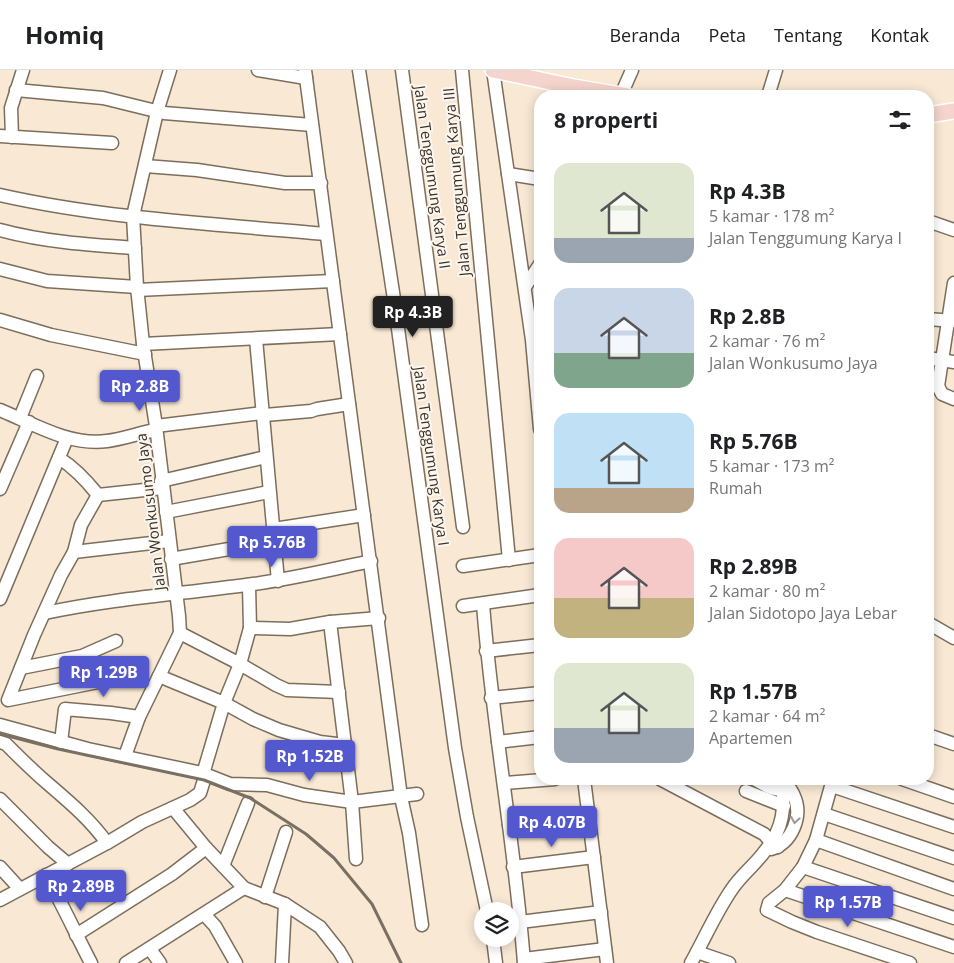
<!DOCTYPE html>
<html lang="id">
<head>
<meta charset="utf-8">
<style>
  body { margin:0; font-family:"Open Sans",sans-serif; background:#f2f2f2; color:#202124; height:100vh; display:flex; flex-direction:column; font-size:19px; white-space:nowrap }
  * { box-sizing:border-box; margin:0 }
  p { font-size:16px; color:#757577 }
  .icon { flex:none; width:28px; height:28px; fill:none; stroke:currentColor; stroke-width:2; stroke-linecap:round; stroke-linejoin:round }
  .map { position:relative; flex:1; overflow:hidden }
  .details { position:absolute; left:534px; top:20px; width:400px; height:695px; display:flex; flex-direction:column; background:#fff; border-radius:20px; box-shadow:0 2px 12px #0003 }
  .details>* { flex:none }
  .fabs { position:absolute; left:474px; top:832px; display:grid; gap:10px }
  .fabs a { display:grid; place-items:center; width:45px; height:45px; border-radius:50%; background:#fff; box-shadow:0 2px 12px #0003; font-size:25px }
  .price { position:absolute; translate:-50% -42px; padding:0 11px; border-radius:5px; background:#5358ce; color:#fff; font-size:16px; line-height:32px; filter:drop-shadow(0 1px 2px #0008) }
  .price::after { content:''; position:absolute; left:50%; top:30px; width:15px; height:11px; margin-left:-8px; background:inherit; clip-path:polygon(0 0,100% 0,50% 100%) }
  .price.selected { background:#222; color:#fff }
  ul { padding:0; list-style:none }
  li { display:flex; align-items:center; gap:15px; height:125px; padding:0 20px }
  li span { display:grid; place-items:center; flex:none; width:140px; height:100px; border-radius:15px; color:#555 }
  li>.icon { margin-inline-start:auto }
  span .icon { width:60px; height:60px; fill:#fffc; stroke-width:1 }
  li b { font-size:21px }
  h2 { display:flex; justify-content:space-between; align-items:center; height:60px; padding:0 20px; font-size:21px }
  header { display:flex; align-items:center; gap:30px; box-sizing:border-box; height:70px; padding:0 25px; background:#fff; border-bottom:1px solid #e0e0e0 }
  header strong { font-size:24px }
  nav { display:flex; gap:28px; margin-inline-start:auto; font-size:18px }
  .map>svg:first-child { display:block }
</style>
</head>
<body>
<header>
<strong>Homiq</strong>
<nav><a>Beranda</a><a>Peta</a><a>Tentang</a><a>Kontak</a></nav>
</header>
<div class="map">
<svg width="954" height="893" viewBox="0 0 954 893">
  <rect width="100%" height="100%" fill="#f8e8d4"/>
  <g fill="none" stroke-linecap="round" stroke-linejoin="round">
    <g stroke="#7c6e5c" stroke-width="15">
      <g id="minor">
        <polyline points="258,0 306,8"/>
        <polyline points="305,0 401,727 409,763 422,855"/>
        <polyline points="359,0 394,229 455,678 467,747 487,841"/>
        <polyline points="402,0 463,457"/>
        <polyline points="462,0 509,490"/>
        <polyline points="493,0 532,270 540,359"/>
        <polyline points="16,20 103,28 164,43 312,55"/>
        <polyline points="621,25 632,0"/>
        <polyline points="768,26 776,0"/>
        <polyline points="0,66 112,73"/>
        <polyline points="12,67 11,38 23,0"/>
        <polyline points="145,96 197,100 285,113 321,113"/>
        <polyline points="508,104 540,109"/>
        <path d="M 0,125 C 107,149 217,154 326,164"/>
        <polyline points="928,151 954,160"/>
        <path d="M 0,160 C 44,172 90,175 135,178"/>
        <polyline points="0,199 47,211 137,217"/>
        <polyline points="525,217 540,194"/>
        <polyline points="137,220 333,211"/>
        <polyline points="928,249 954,251"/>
        <polyline points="0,250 51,265 145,284"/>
        <polyline points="256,269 278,511"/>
        <polyline points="143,274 340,264"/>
        <polyline points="928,288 954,292"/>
        <polyline points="938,316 954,213"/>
        <polyline points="938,316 942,324 954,329"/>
        <path d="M 0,340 C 34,354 69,376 107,371 C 123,369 139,363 156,360"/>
        <polyline points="20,348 37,306"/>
        <polyline points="156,356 262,343 265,345 311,341 317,339 349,334"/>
        <path d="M 59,388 C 75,398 86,410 98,425 L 81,455 L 74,482 L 61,505 L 34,565 L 8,630 L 103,611 L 118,606 L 129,599"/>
        <polyline points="161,411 266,387"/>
        <polyline points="0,419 29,352"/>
        <polyline points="98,425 163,418"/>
        <polyline points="166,442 269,422"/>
        <polyline points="274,459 364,445"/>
        <polyline points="74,482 169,471"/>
        <polyline points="171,489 275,471"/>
        <polyline points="463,496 540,485"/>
        <polyline points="0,529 67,368"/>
        <path d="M 483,534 C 492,654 515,773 524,893"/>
        <polyline points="463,536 540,525"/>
        <path d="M 45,543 C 111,529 179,524 246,515 C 288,510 329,500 371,491"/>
        <polyline points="330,552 352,732 356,789"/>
        <polyline points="928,553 954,568"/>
        <polyline points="250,558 290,559 330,552 379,548"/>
        <polyline points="180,563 240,594 276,615 287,620 339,622"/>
        <polyline points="486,581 540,575"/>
        <polyline points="21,598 82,586 116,571"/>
        <polyline points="159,606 224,633 253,649 279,660 320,672 345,675"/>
        <polyline points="491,628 540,623"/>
        <polyline points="0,655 88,679 202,703 230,714 267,715 304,725 352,732 417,724"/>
        <polyline points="928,665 954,674"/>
        <path d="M 0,672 L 6,674 C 19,687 32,700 46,712 C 68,731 90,749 107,773"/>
        <polyline points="61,672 65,639 111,643 139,647"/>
        <polyline points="498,672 540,667"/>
        <polyline points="125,686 139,647 180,563 179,546 156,356 143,274 137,217 133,146 157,42 170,0"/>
        <polyline points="584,709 607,893"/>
        <polyline points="660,709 764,764 771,772 778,777"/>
        <path d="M 754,709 C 766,716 776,723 790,719"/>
        <polyline points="833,709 816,770 803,797 785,820 769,833 767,840 792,852 817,862 910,893"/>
        <polyline points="902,709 954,727"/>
        <polyline points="504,713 555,709"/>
        <polyline points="832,716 954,757"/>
        <polyline points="746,721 784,736"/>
        <polyline points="0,729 48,777 68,794"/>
        <polyline points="173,738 206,778 244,818 285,834 320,857 339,881 346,893"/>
        <polyline points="824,744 954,788"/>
        <polyline points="509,755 589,745"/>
        <polyline points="816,770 954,819"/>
        <path d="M 771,779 C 792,773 803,746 794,726 C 792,720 787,715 783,710"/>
        <polyline points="223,796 248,733"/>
        <polyline points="0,797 20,819"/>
        <polyline points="513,797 594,787"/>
        <polyline points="803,797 954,848"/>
        <path d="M 46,805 C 62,834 76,864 91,893"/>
        <polyline points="785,820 954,877"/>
        <polyline points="265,827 286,762"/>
        <polyline points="0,830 107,773 142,752 190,730 200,723 204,710 203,704 224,633 240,594 250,558 249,515"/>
        <polyline points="204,844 215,856 236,893"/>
        <polyline points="520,852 601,842"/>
        <polyline points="76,865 172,804 206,778"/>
        <polyline points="493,869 496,893"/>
        <polyline points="150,879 160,893"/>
        <polyline points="697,882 729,893"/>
        <polyline points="524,889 605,879"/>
        <polyline points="126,893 244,818"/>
        <polyline points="282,893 285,834"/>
        <path d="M 691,893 C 705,868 716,842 732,819 C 741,805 755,795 765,781 C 784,758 785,738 782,709"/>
      </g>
    </g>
    <g stroke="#fff" stroke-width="18">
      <g id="major">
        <polyline points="493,0 574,17 627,26"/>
        <polyline points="928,45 954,41"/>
      </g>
    </g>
    <use href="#minor" stroke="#fff" stroke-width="12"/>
    <use href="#major" stroke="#f5d4cd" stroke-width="15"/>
    <polyline stroke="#797063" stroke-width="3" points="0,664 58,679 204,710 250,728 306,764 334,788 372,834 401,893"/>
  </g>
  <defs><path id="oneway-chevron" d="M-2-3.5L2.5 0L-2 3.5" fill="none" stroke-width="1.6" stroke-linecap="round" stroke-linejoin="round" transform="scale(1.25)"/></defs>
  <use stroke="#9c9994" href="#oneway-chevron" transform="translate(795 750) rotate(100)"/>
  <g text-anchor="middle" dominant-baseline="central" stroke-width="4" stroke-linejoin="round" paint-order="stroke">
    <g font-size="15" fill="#38332a" stroke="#fdf7ef">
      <text transform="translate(433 107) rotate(82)">Jalan Tenggumung Karya II</text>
      <text transform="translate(456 112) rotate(-95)">Jalan Tenggumung Karya III</text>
      <text transform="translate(432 386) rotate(82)">Jalan Tenggumung Karya I</text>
      <text transform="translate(150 442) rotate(-97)">Jalan Wonkusumo Jaya</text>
    </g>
  </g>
</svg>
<div class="fabs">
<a><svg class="icon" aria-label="layers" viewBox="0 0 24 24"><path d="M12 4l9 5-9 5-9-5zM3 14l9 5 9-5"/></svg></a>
</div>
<b class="price selected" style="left:413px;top:268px">Rp 4.3B</b>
<b class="price" style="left:140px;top:342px">Rp 2.8B</b>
<b class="price" style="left:272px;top:498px">Rp 5.76B</b>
<b class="price" style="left:104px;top:628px">Rp 1.29B</b>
<b class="price" style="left:310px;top:712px">Rp 1.52B</b>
<b class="price" style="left:552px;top:778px">Rp 4.07B</b>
<b class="price" style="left:81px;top:842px">Rp 2.89B</b>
<b class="price" style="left:848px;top:858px">Rp 1.57B</b>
<section class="details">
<h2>8 properti<svg class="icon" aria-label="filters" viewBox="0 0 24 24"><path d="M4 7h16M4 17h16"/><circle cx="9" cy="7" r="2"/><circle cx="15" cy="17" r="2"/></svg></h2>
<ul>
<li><span style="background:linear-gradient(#dfe7d0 75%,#9aa5b1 0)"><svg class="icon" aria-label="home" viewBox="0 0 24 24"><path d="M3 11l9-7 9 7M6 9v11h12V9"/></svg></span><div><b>Rp 4.3B</b><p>5 kamar · 178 m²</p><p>Jalan Tenggumung Karya I</p></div></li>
<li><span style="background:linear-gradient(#c9d6e8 65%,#7fa58c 0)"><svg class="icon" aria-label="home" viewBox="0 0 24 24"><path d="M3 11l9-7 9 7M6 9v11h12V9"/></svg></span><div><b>Rp 2.8B</b><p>2 kamar · 76 m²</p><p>Jalan Wonkusumo Jaya</p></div></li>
<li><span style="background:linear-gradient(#bfe0f5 75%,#b9a48a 0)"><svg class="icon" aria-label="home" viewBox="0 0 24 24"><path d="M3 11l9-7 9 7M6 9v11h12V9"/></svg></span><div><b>Rp 5.76B</b><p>5 kamar · 173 m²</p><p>Rumah</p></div></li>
<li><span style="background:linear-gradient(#f6c9c9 60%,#c2b280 0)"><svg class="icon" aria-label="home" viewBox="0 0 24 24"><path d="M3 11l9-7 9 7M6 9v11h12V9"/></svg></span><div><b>Rp 2.89B</b><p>2 kamar · 80 m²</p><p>Jalan Sidotopo Jaya Lebar</p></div></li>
<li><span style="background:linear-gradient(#dfe7d0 65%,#9aa5b1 0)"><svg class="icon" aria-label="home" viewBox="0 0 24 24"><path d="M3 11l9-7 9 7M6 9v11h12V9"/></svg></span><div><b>Rp 1.57B</b><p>2 kamar · 64 m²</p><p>Apartemen</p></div></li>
</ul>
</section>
</div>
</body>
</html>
